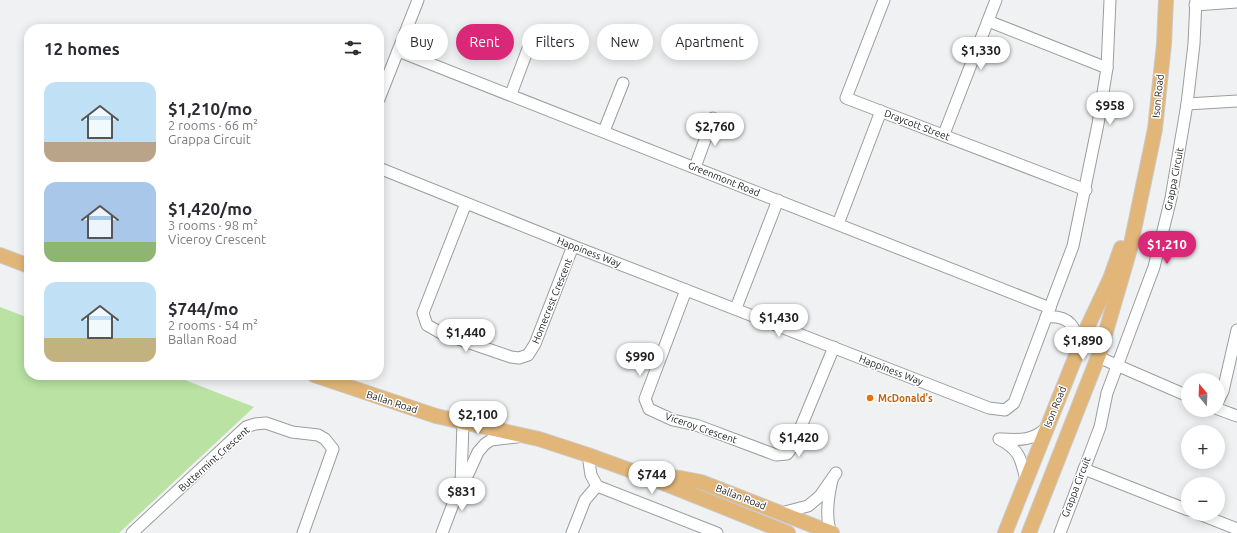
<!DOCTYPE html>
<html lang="en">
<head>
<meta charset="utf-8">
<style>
  body { margin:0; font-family:Ubuntu,sans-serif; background:#f2f2f3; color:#2b2b33; height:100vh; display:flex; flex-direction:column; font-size:15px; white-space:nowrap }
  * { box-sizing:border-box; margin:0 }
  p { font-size:13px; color:#7c7c81 }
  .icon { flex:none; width:22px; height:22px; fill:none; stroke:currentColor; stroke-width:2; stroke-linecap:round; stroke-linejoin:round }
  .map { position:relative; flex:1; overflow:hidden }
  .sheet { position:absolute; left:24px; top:24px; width:360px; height:356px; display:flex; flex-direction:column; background:#fff; border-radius:16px; box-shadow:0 2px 10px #0003 }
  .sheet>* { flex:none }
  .top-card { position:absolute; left:396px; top:24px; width:380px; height:36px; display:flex; gap:8px }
  .needle { width:26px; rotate:341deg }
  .controls { position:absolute; left:1181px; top:373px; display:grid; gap:8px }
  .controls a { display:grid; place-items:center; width:44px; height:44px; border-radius:50%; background:#fff; box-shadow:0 2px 10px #0003; font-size:20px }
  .price { position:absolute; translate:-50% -34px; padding:0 9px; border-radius:14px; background:#fff; color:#222; font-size:13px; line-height:26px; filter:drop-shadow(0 1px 2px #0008) }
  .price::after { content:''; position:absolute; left:50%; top:24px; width:12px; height:9px; margin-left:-6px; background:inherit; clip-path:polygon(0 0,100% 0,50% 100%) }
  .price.active { background:#db2777; color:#fff }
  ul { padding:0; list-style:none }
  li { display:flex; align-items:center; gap:12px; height:100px; padding:0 20px }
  li span { display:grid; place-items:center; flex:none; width:112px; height:80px; border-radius:12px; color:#555 }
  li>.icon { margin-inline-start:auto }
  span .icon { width:48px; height:48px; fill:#fffc; stroke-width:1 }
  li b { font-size:17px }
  h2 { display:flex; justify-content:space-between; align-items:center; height:48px; padding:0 20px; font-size:17px }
  .pill { padding:0 14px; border-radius:18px; background:#fff; box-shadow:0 2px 10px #0003; font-size:14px; line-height:36px }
  .pill.active { background:#db2777; color:#fff }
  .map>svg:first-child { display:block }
</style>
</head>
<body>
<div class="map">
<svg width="1237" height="533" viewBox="0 0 1237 533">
  <rect width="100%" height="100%" fill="#eff1f3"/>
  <polygon fill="#b9e2a3" points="0,307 29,318 29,375 172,375 254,407 119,533 0,533"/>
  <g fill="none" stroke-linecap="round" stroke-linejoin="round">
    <g stroke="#9b9d9f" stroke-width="13">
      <g id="minor">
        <polyline points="884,0 846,98 1086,190"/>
        <polyline points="1195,5 1237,2"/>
        <polyline points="988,21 1107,68"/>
        <polyline points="398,51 1050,308"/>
        <polyline points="511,94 529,46"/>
        <polyline points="379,99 418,0"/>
        <polyline points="1187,104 1237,101"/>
        <polyline points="604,131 623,83"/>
        <polyline points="944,134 996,0"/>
        <polyline points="695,167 713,118"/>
        <polyline points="379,168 573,246 989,408 1005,410 1014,403 1073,246 1098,124 1107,68 1110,0"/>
        <polyline points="466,203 423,313 427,325 441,333 511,357 519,358 528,355 535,344 573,246"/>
        <polyline points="838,224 881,111"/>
        <polyline points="686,290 645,399 649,409 673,420 696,425 776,455 787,454 793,446 834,347"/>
        <polyline points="736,308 778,200"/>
        <path d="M 1046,317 C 1070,315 1077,327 1078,349"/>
        <polyline points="1098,357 1188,396"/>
        <polyline points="1218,401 1223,391 1237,330"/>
        <polyline points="1218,409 1237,416"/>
        <path d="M 999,439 C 1019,449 1021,458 1026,480"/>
        <path d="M 1001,439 C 1019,440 1034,441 1047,427"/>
        <polyline points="588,455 591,475 597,486 717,533"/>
        <polyline points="1084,469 1188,510"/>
        <polyline points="461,483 463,422"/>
        <polyline points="781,513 808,506 820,496 836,473"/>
        <polyline points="1199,514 1237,529"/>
        <polyline points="132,533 246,427 255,424 266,423 292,432 318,435 325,439 333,449 303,533"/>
        <polyline points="442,533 461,483 468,474 478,452 485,444 491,440 517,437"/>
        <polyline points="572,533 585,500 597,486"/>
        <path d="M 831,533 C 825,517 828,497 832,480"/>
        <polyline points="1060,533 1100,427 1107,393 1154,267 1171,198 1187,104 1194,44 1196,0"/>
      </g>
    </g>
    <g stroke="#cacacb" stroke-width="16">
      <g id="major">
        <polyline points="0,255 29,266"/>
        <polyline points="314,375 436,416 539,439 588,455 646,476 788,533"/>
        <polyline points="659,476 680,478 701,482 832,533"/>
        <polyline points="1005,533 1087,328 1110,279 1121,248"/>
        <polyline points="1029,533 1100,352 1130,249 1155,129 1164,44 1166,0"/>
      </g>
    </g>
    <use href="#minor" stroke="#fff" stroke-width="11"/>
    <use href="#major" stroke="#e2b679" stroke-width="14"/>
  </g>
  <circle fill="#e8710a" stroke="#fff" stroke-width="1.5" cx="870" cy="398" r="4"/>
  <g text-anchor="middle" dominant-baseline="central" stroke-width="3" stroke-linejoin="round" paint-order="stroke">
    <g font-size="10" fill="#242425" stroke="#fff">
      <text transform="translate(1158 96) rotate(-84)">Ison Road</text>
      <text transform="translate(917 125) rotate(21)">Draycott Street</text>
      <text transform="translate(724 179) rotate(22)">Greenmont Road</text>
      <text transform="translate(1174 179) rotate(-79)">Grappa Circuit</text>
      <text transform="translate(589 252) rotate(21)">Happiness Way</text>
      <text transform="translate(552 301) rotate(-68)">Homecrest Crescent</text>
      <text transform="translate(891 370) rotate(21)">Happiness Way</text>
      <text transform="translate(392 402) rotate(18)">Ballan Road</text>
      <text transform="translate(1055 407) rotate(-68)">Ison Road</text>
      <text transform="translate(701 428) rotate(19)">Viceroy Crescent</text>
      <text transform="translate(214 459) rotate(-42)">Buttermint Crescent</text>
      <text transform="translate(1076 487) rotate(-69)">Grappa Circuit</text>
      <text transform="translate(741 497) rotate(21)">Ballan Road</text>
    </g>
    <g font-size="10" font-weight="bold" fill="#c56008" stroke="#fff" text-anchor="start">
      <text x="878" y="398">McDonald's</text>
    </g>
  </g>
</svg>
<div class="controls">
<a><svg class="needle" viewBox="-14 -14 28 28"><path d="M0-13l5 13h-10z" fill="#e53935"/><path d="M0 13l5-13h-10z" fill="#7c7c81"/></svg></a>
<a>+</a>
<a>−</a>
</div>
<b class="price" style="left:981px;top:71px">$1,330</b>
<b class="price" style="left:1110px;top:126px">$958</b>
<b class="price" style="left:715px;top:147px">$2,760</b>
<b class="price active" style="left:1167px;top:265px">$1,210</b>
<b class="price" style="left:779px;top:338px">$1,430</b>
<b class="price" style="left:466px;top:353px">$1,440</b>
<b class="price" style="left:1083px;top:361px">$1,890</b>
<b class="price" style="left:640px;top:377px">$990</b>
<b class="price" style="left:478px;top:435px">$2,100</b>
<b class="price" style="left:799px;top:458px">$1,420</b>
<b class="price" style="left:652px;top:495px">$744</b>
<b class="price" style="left:462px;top:512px">$831</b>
<div class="top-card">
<a class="pill">Buy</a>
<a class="pill active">Rent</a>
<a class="pill">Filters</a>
<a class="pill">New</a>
<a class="pill">Apartment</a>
</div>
<section class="sheet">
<h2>12 homes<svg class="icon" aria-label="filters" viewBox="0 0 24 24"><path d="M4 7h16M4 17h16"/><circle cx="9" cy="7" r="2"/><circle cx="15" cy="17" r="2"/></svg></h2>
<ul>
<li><span style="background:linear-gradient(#bfe0f5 75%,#b9a48a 0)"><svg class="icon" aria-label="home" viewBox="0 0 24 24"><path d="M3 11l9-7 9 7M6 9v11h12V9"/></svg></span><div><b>$1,210/mo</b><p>2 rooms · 66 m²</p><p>Grappa Circuit</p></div></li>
<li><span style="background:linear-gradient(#a9c7e8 75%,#8fb573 0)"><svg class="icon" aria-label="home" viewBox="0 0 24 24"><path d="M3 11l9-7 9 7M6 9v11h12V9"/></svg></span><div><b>$1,420/mo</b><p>3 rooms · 98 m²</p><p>Viceroy Crescent</p></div></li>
<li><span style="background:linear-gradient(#bfe0f5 70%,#c2b280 0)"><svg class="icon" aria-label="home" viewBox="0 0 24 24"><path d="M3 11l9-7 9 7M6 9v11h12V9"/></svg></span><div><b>$744/mo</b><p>2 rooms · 54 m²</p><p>Ballan Road</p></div></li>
</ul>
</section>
</div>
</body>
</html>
